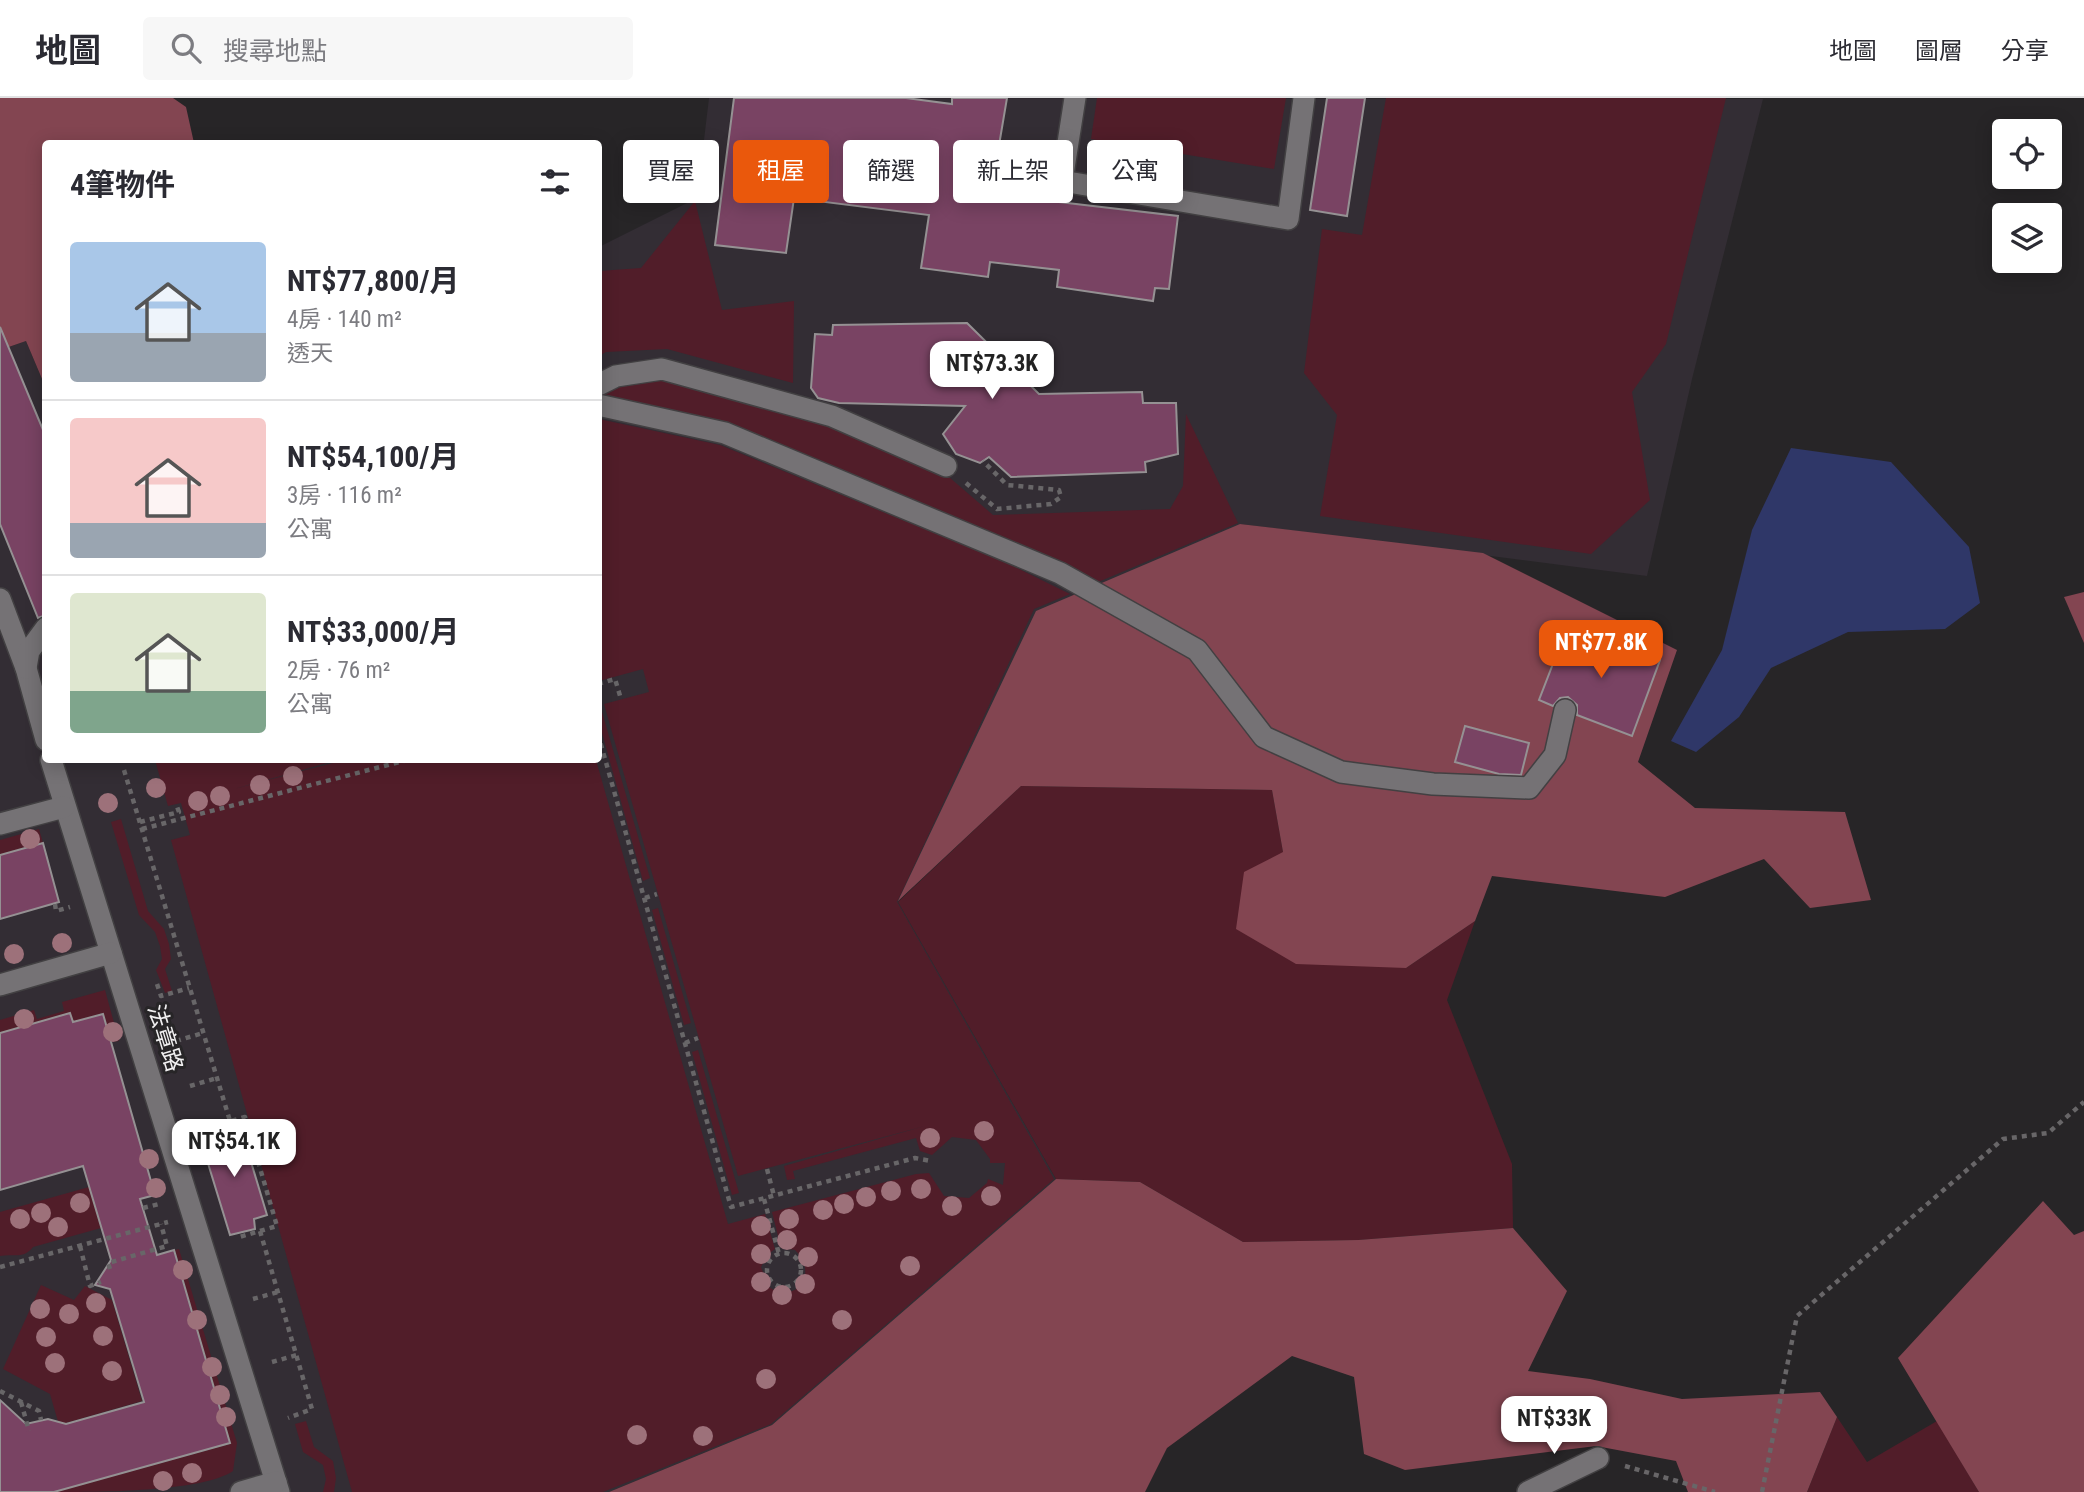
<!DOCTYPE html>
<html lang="zh-TW">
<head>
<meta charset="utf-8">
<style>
  body { margin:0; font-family:"Roboto Condensed","Noto Sans TC",sans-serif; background:#f7f7f7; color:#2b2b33; height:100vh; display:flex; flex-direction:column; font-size:26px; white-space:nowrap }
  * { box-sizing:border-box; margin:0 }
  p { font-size:23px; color:#7c7c81 }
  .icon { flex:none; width:38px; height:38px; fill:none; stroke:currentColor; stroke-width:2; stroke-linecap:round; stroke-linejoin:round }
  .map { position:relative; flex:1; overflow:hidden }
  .drawer { position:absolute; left:42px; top:42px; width:560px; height:623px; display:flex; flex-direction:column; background:#fff; border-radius:7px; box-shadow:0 4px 18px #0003 }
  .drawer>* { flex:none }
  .top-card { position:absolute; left:623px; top:42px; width:665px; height:63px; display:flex; gap:14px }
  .controls { position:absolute; left:1992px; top:21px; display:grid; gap:14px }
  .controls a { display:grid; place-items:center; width:70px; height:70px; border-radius:7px; background:#fff; box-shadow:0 4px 18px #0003; font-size:35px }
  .price { position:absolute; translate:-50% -60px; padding:0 16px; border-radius:14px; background:#fff; color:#222; font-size:23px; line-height:46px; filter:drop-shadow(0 2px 4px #0008) }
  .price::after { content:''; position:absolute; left:50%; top:42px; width:21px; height:16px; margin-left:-10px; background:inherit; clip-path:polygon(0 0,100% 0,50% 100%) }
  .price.active { background:#ea580c; color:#fff }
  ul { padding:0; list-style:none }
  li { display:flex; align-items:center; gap:21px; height:175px; padding:0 28px }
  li+li { border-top:2px solid #e1e1e2 }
  li span { display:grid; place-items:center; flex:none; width:196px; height:140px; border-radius:7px; color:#555 }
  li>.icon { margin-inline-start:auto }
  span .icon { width:84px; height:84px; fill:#fffc; stroke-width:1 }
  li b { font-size:30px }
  h2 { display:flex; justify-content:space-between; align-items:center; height:84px; padding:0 28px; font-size:30px }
  .tag { padding:0 24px; border-radius:7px; background:#fff; box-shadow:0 4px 18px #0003; font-size:24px; line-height:63px }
  .tag.active { background:#ea580c; color:#fff }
  header { display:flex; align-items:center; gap:42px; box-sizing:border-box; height:98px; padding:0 35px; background:#fff; border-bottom:2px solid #e1e1e2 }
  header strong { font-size:33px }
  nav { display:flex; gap:38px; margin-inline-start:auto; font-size:24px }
  .search { width:490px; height:63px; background:#f7f7f7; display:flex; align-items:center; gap:18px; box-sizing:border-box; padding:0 24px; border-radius:7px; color:#7c7c81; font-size:26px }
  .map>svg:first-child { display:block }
</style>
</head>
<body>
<header>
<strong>地圖</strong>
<div class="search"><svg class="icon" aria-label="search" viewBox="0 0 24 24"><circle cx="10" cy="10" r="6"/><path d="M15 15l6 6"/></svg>搜尋地點</div>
<nav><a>地圖</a><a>圖層</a><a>分享</a></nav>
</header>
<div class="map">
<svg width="2084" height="1394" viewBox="0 0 2084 1394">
  <rect width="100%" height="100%" fill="#272527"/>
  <polygon fill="#332d34" points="709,0 1763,1 1692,281 1647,478 1240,426 898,804 1056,1081 772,1327 609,1394 0,1394 0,252 26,243 45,288 46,662 598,662 599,149 697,100"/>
  <g fill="#511d29">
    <polygon points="1097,0 1286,0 1274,71 1091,41"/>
    <polygon points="1386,0 1726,0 1666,246 1632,294 1650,402 1591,456 1320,418 1337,317 1304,275 1322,131 1362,137"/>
    <polygon points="695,103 722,212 794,203 793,285 667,251 606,254 599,258 599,173 641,170"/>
    <polygon points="660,279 830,323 942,373 993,417 1170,411 1183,388 1186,316 1238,425 1091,487 1062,469 599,298 619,285"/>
    <path d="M 599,321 L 720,347 L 1005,464 L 1070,496 L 1034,511 L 897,804 L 1054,1081 L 771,1326 L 603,1394 L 352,1394 L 171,742 L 190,737 L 181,705 L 168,708 L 155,662 L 338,662 L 234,691 L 344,662 L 596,662 L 728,1126 L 765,1116 L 775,1151 L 767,1157 L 761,1169 L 769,1189 C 795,1207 820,1176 795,1152 L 781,1150 L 772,1114 L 916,1076 L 929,1075 L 944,1098 L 969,1100 L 987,1085 L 988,1081 L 1003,1087 L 1005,1065 L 990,1065 L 990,1061 L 976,1042 L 952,1039 L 932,1057 L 920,1053 L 916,1040 L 793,1073 L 795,1081 L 787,1082 L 784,1068 L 925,1028 L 738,1078 L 604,606 L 649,594 L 643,571 L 599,583 Z"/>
    <polygon points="598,600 650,780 643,783 599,624"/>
    <polygon points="1021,688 1272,692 1283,754 1406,870 1475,823 1447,902 1512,1066 1513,1130 1358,1142 1243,1144 1140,1084 1056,1081 898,804"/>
    <polygon points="121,721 148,813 164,831 169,846 171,861 165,871 172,893 165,895 156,872 162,861 160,848 155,834 139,817 111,724"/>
    <polygon points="39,731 43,745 0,757 0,742"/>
    <polygon points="658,810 691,925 684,927 652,812"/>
    <polygon points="105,892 119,943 111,944 103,915 73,924 70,915 0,935 0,922 34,912 37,921 64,913 62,904"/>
    <polygon points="698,952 739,1095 732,1097 692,954"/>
    <path d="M 89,1089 L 101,1130 L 33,1149 C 23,1162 13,1155 0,1158 L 0,1114 Z"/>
    <path d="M 179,1151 L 237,1345 L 233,1373 C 202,1394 97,1394 55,1394 L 230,1346 L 175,1152 Z"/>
    <polygon points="41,1187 74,1202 85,1188 112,1202 142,1303 59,1327 50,1296 3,1271"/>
    <polygon points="1837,1319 1867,1364 1937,1323 1979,1394 1807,1394"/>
    <polygon points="306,1323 314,1349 333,1363 336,1380 334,1394 323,1394 326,1381 323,1367 303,1354 295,1326"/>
  </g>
  <g fill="#834551">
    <polygon points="0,0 173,0 186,9 194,45 46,46 45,288 26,243 0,252"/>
    <polygon points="1240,426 1483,455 1677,552 1638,664 1695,710 1845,714 1871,802 1810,810 1764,761 1665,799 1492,778 1475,823 1406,870 1296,866 1236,831 1244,774 1283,754 1272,692 1021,688 898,803 1036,513"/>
    <polygon points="2084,494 2084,545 2064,499"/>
    <polygon points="1056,1081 1140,1084 1243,1144 1358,1142 1513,1130 1567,1193 1528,1273 1590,1281 1682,1301 1820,1294 1837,1319 1807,1394 1688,1394 1676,1363 1596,1348 1405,1372 1364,1356 1354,1279 1292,1258 1167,1350 1145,1394 609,1394 772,1327"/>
    <polygon points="2043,1103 2074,1137 2084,1133 2084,1394 1979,1394 1898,1260"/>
  </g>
  <polygon fill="#2f3768" points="1791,350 1891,364 1969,449 1980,505 1945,531 1848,534 1771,570 1739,619 1696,654 1671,643 1722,552 1752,432"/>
  <g fill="#794363" stroke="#959193" stroke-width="2">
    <polygon points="734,0 906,0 952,6 952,0 1007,0 996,65 1004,66 999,97 1178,118 1169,191 1155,190 1153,203 1057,189 1059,172 990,164 988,179 921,170 929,117 794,100 786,155 715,147"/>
    <polygon points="1327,0 1365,0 1347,118 1310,112"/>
    <polygon points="967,225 1039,296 1142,294 1143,305 1176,305 1178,356 1145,364 1146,374 1011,379 989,359 980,365 956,356 943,336 965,308 839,305 818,300 811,290 815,236 832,237 833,227"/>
    <polygon points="0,229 46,339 46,517 38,520 0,426"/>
    <polygon points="1568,527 1660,562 1632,638 1577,617 1577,607 1568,599 1560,600 1553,608 1539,602"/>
    <polygon points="1465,628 1529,645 1521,677 1499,676 1455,664"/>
    <polygon points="43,745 59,804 0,821 0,757"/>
    <polygon points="70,915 73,924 103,916 155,1097 140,1101 157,1157 174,1152 230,1345 54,1394 0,1394 0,1302 26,1326 48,1321 66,1326 144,1304 110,1191 95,1187 111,1162 83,1068 0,1092 0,935"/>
    <polygon points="225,1029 231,1037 242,1034 267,1117 254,1121 255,1131 230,1137 199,1036"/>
  </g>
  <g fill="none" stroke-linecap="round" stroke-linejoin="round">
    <g stroke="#424042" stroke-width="24">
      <g id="service">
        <polyline points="1075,0 1062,83 1288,121 1304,0"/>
        <polyline points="598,287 616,278 662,271 832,318 946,368"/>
        <polyline points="598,307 725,335 1060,475 1197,552 1264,639 1341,674 1433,686 1529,690 1555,657 1565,612"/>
        <polyline points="0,501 26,570 46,642"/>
        <polyline points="26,570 29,553 46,530"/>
        <polyline points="51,662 279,1394"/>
        <polyline points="0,726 64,709"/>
        <polyline points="0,887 111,855"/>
        <polyline points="241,1394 276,1384"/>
      </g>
    </g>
    <g stroke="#424042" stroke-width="24">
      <polyline id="minor" points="1528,1394 1598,1360"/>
    </g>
    <g stroke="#686668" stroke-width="4.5" stroke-dasharray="5 5" stroke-linecap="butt">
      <polyline points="966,385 997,411 1051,406 1061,399 1059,392 1007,387 983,363"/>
      <polyline points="598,586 615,581 621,601"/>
      <polyline points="598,636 731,1109 915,1060 931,1063"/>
      <polyline points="124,672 230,1023"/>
      <polyline points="140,724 179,714 176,706"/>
      <polyline points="142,731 407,662"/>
      <polyline points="645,800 657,796"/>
      <polyline points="55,806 56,813 70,809"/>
      <polyline points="157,886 161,898 189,890"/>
      <polyline points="176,943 203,935"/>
      <polyline points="685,945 698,940"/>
      <polyline points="190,988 217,980"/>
      <polyline points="203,1031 245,1019 277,1128 236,1140"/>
      <polyline points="243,1039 248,1038 251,1051 254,1050"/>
      <polyline points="767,1071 774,1098"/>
      <polyline points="764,1101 779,1156"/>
      <polyline points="143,1110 159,1106"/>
      <polyline points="260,1133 312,1311 288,1320"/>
      <polyline points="80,1148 90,1188 101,1184"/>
      <circle cx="784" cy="1172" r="17"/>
      <polyline points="0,1169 168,1124"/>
      <polyline points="110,1171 108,1165 167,1148 161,1126"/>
      <polyline points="253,1201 278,1194"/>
      <polyline points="272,1264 297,1257"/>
      <polyline points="0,1293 39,1313 41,1322"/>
      <polyline points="21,1304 29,1333"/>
      <polyline points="1625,1368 1715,1394"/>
      <polyline points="1762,1394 1797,1218 2003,1041 2048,1035 2084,1004"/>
    </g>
    <use href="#service" stroke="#757275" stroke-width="21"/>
    <use href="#minor" stroke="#757275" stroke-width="21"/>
  </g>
  <g fill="#9d717a">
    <circle cx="293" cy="678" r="10"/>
    <circle cx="260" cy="687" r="10"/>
    <circle cx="156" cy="690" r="10"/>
    <circle cx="220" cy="698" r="10"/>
    <circle cx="198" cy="703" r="10"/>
    <circle cx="108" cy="705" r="10"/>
    <circle cx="30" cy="741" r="10"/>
    <circle cx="62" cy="845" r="10"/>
    <circle cx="14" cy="856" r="10"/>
    <circle cx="24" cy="921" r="10"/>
    <circle cx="113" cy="934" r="10"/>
    <circle cx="984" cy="1033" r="10"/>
    <circle cx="930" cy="1040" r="10"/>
    <circle cx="149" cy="1061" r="10"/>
    <circle cx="156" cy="1090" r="10"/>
    <circle cx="921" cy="1091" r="10"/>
    <circle cx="891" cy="1093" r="10"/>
    <circle cx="991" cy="1098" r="10"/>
    <circle cx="866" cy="1099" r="10"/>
    <circle cx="80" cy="1105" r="10"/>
    <circle cx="844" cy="1106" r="10"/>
    <circle cx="952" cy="1108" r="10"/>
    <circle cx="823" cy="1112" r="10"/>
    <circle cx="41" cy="1115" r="10"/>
    <circle cx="20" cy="1121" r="10"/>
    <circle cx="789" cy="1121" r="10"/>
    <circle cx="761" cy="1128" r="10"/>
    <circle cx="58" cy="1129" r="10"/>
    <circle cx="787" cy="1142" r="10"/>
    <circle cx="761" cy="1156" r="10"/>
    <circle cx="808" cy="1159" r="10"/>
    <circle cx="910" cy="1168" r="10"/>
    <circle cx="183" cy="1172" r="10"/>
    <circle cx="761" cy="1184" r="10"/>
    <circle cx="805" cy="1186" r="10"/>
    <circle cx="782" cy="1197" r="10"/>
    <circle cx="96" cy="1205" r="10"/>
    <circle cx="40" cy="1211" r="10"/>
    <circle cx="69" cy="1216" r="10"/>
    <circle cx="197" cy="1222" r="10"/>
    <circle cx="842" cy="1222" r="10"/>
    <circle cx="103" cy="1238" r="10"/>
    <circle cx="46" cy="1239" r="10"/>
    <circle cx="55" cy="1265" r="10"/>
    <circle cx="212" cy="1269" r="10"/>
    <circle cx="112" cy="1273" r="10"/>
    <circle cx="766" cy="1281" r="10"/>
    <circle cx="220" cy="1297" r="10"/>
    <circle cx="226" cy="1319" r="10"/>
    <circle cx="637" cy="1337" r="10"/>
    <circle cx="703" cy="1338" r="10"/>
    <circle cx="192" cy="1375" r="10"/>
    <circle cx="163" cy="1383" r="10"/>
  </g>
  <g text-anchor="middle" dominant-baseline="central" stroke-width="6" stroke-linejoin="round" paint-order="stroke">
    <g font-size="23" fill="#f2f1f2" stroke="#272527">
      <text transform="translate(165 940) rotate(73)">法章路</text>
    </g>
  </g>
</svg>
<div class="controls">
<a><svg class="icon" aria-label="locate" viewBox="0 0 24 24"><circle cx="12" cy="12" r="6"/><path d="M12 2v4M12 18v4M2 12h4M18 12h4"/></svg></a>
<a><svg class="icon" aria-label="layers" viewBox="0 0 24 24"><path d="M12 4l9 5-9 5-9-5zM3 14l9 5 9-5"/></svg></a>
</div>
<b class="price" style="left:992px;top:303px">NT$73.3K</b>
<b class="price active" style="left:1601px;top:582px">NT$77.8K</b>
<b class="price" style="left:234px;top:1081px">NT$54.1K</b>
<b class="price" style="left:1554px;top:1358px">NT$33K</b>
<div class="top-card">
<a class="tag">買屋</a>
<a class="tag active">租屋</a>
<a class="tag">篩選</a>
<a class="tag">新上架</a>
<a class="tag">公寓</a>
</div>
<section class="drawer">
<h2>4筆物件<svg class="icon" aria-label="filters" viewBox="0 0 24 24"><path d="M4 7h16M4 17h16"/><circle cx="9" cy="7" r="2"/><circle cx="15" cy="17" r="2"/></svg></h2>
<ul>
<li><span style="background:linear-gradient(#a9c7e8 65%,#9aa5b1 0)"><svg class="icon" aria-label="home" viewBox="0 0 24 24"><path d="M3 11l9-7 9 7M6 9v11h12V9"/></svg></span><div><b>NT$77,800/月</b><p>4房 · 140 m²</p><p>透天</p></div></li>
<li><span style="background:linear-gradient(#f6c9c9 75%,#9aa5b1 0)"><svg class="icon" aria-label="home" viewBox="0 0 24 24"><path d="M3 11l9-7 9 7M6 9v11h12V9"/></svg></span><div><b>NT$54,100/月</b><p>3房 · 116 m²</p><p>公寓</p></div></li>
<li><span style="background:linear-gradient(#dfe7d0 70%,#7fa58c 0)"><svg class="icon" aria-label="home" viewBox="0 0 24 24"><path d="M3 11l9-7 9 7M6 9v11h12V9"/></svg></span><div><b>NT$33,000/月</b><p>2房 · 76 m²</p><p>公寓</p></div></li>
</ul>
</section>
</div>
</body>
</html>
